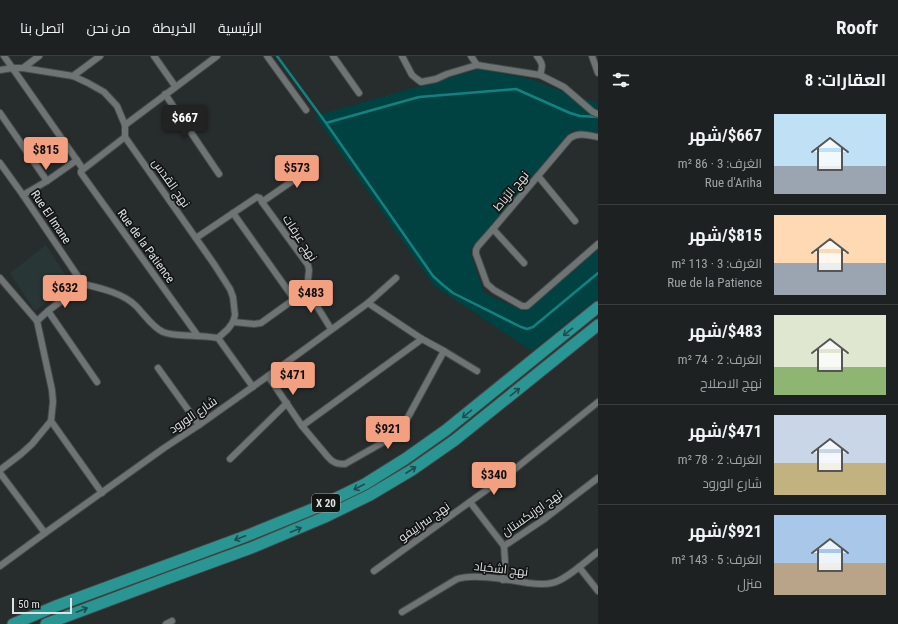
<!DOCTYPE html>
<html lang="ar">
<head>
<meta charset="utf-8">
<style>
  body { margin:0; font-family:"Roboto Condensed",Cairo,sans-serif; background:#2a2e2e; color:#f1f3f6; direction:rtl; height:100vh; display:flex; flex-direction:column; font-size:15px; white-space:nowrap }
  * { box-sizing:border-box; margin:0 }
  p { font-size:13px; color:#a0a3a5 }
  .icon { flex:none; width:22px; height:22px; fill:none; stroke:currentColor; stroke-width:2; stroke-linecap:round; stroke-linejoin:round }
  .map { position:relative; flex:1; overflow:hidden; direction:ltr }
  .drawer { display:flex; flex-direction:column; background:#1d2121; width:300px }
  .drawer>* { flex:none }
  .scale { position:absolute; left:12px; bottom:10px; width:60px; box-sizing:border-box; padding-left:4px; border:2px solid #dee2e2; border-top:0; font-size:11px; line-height:14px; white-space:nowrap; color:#dee2e2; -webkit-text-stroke:3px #121414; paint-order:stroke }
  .price { position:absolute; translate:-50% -34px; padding:0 9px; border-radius:4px; background:#f2a080; color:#111; font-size:13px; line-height:26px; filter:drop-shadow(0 1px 2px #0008) }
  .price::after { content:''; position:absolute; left:50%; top:24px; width:12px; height:9px; margin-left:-6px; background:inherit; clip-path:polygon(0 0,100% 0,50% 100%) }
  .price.selected { background:#222; color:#fff }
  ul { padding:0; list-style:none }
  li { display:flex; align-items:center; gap:12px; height:100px; padding:0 12px }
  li+li { border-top:1px solid #3b3e3f }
  li span { display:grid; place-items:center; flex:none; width:112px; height:80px; border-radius:0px; color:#555 }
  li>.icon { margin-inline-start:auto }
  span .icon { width:48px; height:48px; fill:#fffc; stroke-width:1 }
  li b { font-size:17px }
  h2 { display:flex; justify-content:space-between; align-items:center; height:48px; padding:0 12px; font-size:17px }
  header { display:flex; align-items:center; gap:24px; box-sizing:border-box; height:56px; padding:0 20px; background:#1d2121; border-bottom:1px solid #3b3e3f }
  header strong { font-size:19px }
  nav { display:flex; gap:22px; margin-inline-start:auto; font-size:14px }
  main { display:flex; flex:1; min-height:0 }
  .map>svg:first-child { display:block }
</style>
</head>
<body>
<header>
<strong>Roofr</strong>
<nav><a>الرئيسية</a><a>الخريطة</a><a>من نحن</a><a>اتصل بنا</a></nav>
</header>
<main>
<section class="drawer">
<h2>العقارات: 8<svg class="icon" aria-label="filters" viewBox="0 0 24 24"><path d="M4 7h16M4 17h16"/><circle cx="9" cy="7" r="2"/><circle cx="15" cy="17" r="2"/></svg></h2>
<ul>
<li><span style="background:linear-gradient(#bfe0f5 65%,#9aa5b1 0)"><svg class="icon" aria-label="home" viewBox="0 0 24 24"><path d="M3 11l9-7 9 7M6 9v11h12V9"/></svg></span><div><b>$667/شهر</b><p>الغرف: 3 · 86 m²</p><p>Rue d'Ariha</p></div></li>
<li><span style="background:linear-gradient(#ffd9b3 60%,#9aa5b1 0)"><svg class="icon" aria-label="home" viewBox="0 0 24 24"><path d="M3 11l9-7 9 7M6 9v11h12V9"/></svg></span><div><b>$815/شهر</b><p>الغرف: 3 · 113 m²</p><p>Rue de la Patience</p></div></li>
<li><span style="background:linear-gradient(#dfe7d0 65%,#8fb573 0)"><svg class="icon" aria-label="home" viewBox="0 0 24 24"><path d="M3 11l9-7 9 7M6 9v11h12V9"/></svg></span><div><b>$483/شهر</b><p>الغرف: 2 · 74 m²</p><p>نهج الاصلاح</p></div></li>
<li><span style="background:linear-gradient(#c9d6e8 60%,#c2b280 0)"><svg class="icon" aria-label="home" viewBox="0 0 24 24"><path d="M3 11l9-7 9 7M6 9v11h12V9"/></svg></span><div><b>$471/شهر</b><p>الغرف: 2 · 78 m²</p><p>شارع الورود</p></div></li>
<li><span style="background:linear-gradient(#a9c7e8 60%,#b9a48a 0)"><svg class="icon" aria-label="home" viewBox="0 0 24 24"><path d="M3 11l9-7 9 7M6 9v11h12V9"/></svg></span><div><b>$921/شهر</b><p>الغرف: 5 · 143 m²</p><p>منزل</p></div></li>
</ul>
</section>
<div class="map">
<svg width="598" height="568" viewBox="0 0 598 568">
  <rect width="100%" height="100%" fill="#272c2c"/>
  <polygon fill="#293636" points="46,189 71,228 35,255 10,217"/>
  <polygon fill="#004241" points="480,13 531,23 575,40 598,47 598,77 573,74 470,195 484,237 524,255 598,194 598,242 532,295 434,230 315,60"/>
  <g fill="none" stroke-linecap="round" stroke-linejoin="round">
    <g stroke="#11827f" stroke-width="2.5">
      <polyline points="277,0 326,67 433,220 443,229 453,237 521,271 527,273 533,271 598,217"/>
      <polyline points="326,67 419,41 516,33 570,57 580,60 598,61"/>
    </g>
    <g stroke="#464a4a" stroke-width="8">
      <g id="minor">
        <polyline points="4,0 83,113"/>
        <polyline points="154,0 175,30"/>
        <polyline points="267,0 306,54"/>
        <polyline points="333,0 359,37"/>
        <polyline points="402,0 412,19 417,23 421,26 436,23 447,18 477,9 540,19 564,31 593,56 598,58"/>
        <polyline points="471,0 477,9"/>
        <path d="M 537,0 C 543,8 543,10 540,19"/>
        <polyline points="592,0 598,17"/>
        <polyline points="23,12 39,0"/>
        <polyline points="0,14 13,12 23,12 73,20 88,27 104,36 117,50 125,69 125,81 214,208 230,233 233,241 235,259 233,266 228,273 218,282"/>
        <polyline points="73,20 100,0"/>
        <polyline points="165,38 219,118"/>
        <polyline points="0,57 47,125"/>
        <polyline points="125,69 217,0"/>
        <polyline points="125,81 81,115 81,117 198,280"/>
        <path d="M 598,81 C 587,79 579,76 570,82 L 493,173 L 478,190 L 476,194 L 476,198 L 487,228 L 494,234 L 522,250 L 527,250 L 598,188"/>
        <polyline points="0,107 23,139 83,228"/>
        <polyline points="538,120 575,165"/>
        <polyline points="23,139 47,125 77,104"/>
        <polyline points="262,146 308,209 309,214 307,234"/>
        <polyline points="233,157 294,243"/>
        <polyline points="493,173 524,207"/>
        <polyline points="196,182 257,141 260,142 262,146 301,119"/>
        <polyline points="0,222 37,265 52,334 53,346 51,365 32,388 21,398 0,414"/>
        <polyline points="307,234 331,273"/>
        <polyline points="368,247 422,283 444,295 477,315"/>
        <polyline points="48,255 97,326"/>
        <path d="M 37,265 L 48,255 L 83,228 C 100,232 123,237 136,250 C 144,258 152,271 163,276 C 173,280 185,279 196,280 C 204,280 211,281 218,282 L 253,331"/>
        <polyline points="233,266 254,268 261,267 307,234"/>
        <polyline points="158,312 199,369"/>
        <path d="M 268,320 L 302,370 L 328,401 C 333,407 337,408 345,408 L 396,379 L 401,374 L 444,295"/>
        <polyline points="51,365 102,437"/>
        <polyline points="302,370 422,283"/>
        <polyline points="230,403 287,347"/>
        <polyline points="0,417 45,477"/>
        <polyline points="470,446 504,490"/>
        <polyline points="504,490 543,464 598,422"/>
        <polyline points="0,510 45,477 164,392 199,369 268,320 368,247 396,222"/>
        <polyline points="579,511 598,535"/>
        <polyline points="374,515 510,417 598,346"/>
        <polyline points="503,524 505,505 504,490"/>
        <path d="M 402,556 L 457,523 C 474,517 509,524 528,527 C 536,528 544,529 552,527 C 565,525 587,504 598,496"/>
        <polyline points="166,568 172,565"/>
      </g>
    </g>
    <g stroke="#464a4a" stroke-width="13">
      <g id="trunk">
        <polyline points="13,568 56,550 246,480 320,450 365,428 405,403 446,374 598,251"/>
        <polyline points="46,568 166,523 251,492 325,461 370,439 412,414 455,384 598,269"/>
      </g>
    </g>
    <use href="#minor" stroke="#6d7473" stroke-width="6"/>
    <use href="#trunk" stroke="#2a9694" stroke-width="11"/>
  </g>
  <defs><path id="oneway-shaft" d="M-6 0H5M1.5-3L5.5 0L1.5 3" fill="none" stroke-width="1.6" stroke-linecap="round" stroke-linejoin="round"/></defs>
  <g stroke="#1d4e4e">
    <use href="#oneway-shaft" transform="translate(568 276) rotate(141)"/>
    <use href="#oneway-shaft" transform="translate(515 336) rotate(-39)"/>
    <use href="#oneway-shaft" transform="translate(467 358) rotate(141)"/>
    <use href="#oneway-shaft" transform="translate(411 414) rotate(-33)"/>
    <use href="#oneway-shaft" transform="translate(359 431) rotate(153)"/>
    <use href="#oneway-shaft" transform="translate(296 474) rotate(-23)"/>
    <use href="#oneway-shaft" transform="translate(240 482) rotate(159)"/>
    <use href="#oneway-shaft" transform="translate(82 554) rotate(-21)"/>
  </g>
  <g text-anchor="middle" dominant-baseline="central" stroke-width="3.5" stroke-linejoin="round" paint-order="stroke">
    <rect fill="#121414" stroke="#a1a4a4" stroke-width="1" x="312" y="438" width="28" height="18" rx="3"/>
    <g font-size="11" font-weight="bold" fill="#dee2e2">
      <text x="326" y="447">X 20</text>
    </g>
    <g font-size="12" fill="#dee2e2" stroke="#121414">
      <text transform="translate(171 127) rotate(55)">نهج القدس</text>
      <text transform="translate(511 135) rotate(-50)">نهج الرّباط</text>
      <text transform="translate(51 161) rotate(56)">Rue El Imane</text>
      <text transform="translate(300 182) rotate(57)">نهج عرفات</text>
      <text transform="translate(146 190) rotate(54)">Rue de la Patience</text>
      <text transform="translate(193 359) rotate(-34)">شارع الورود</text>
      <text transform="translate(532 457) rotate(-35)">نهج اوزبكستان</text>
      <text transform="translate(424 466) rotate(-35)">نهج سراييفو</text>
      <text transform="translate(501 513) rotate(6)">نهج اشخباد</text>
    </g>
  </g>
</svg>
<div class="scale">50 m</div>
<b class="price selected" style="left:185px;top:83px">$667</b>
<b class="price" style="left:46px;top:115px">$815</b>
<b class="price" style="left:297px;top:133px">$573</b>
<b class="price" style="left:65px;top:253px">$632</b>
<b class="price" style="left:311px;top:258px">$483</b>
<b class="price" style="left:293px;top:340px">$471</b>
<b class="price" style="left:388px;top:394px">$921</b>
<b class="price" style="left:494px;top:440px">$340</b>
</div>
</main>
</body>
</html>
